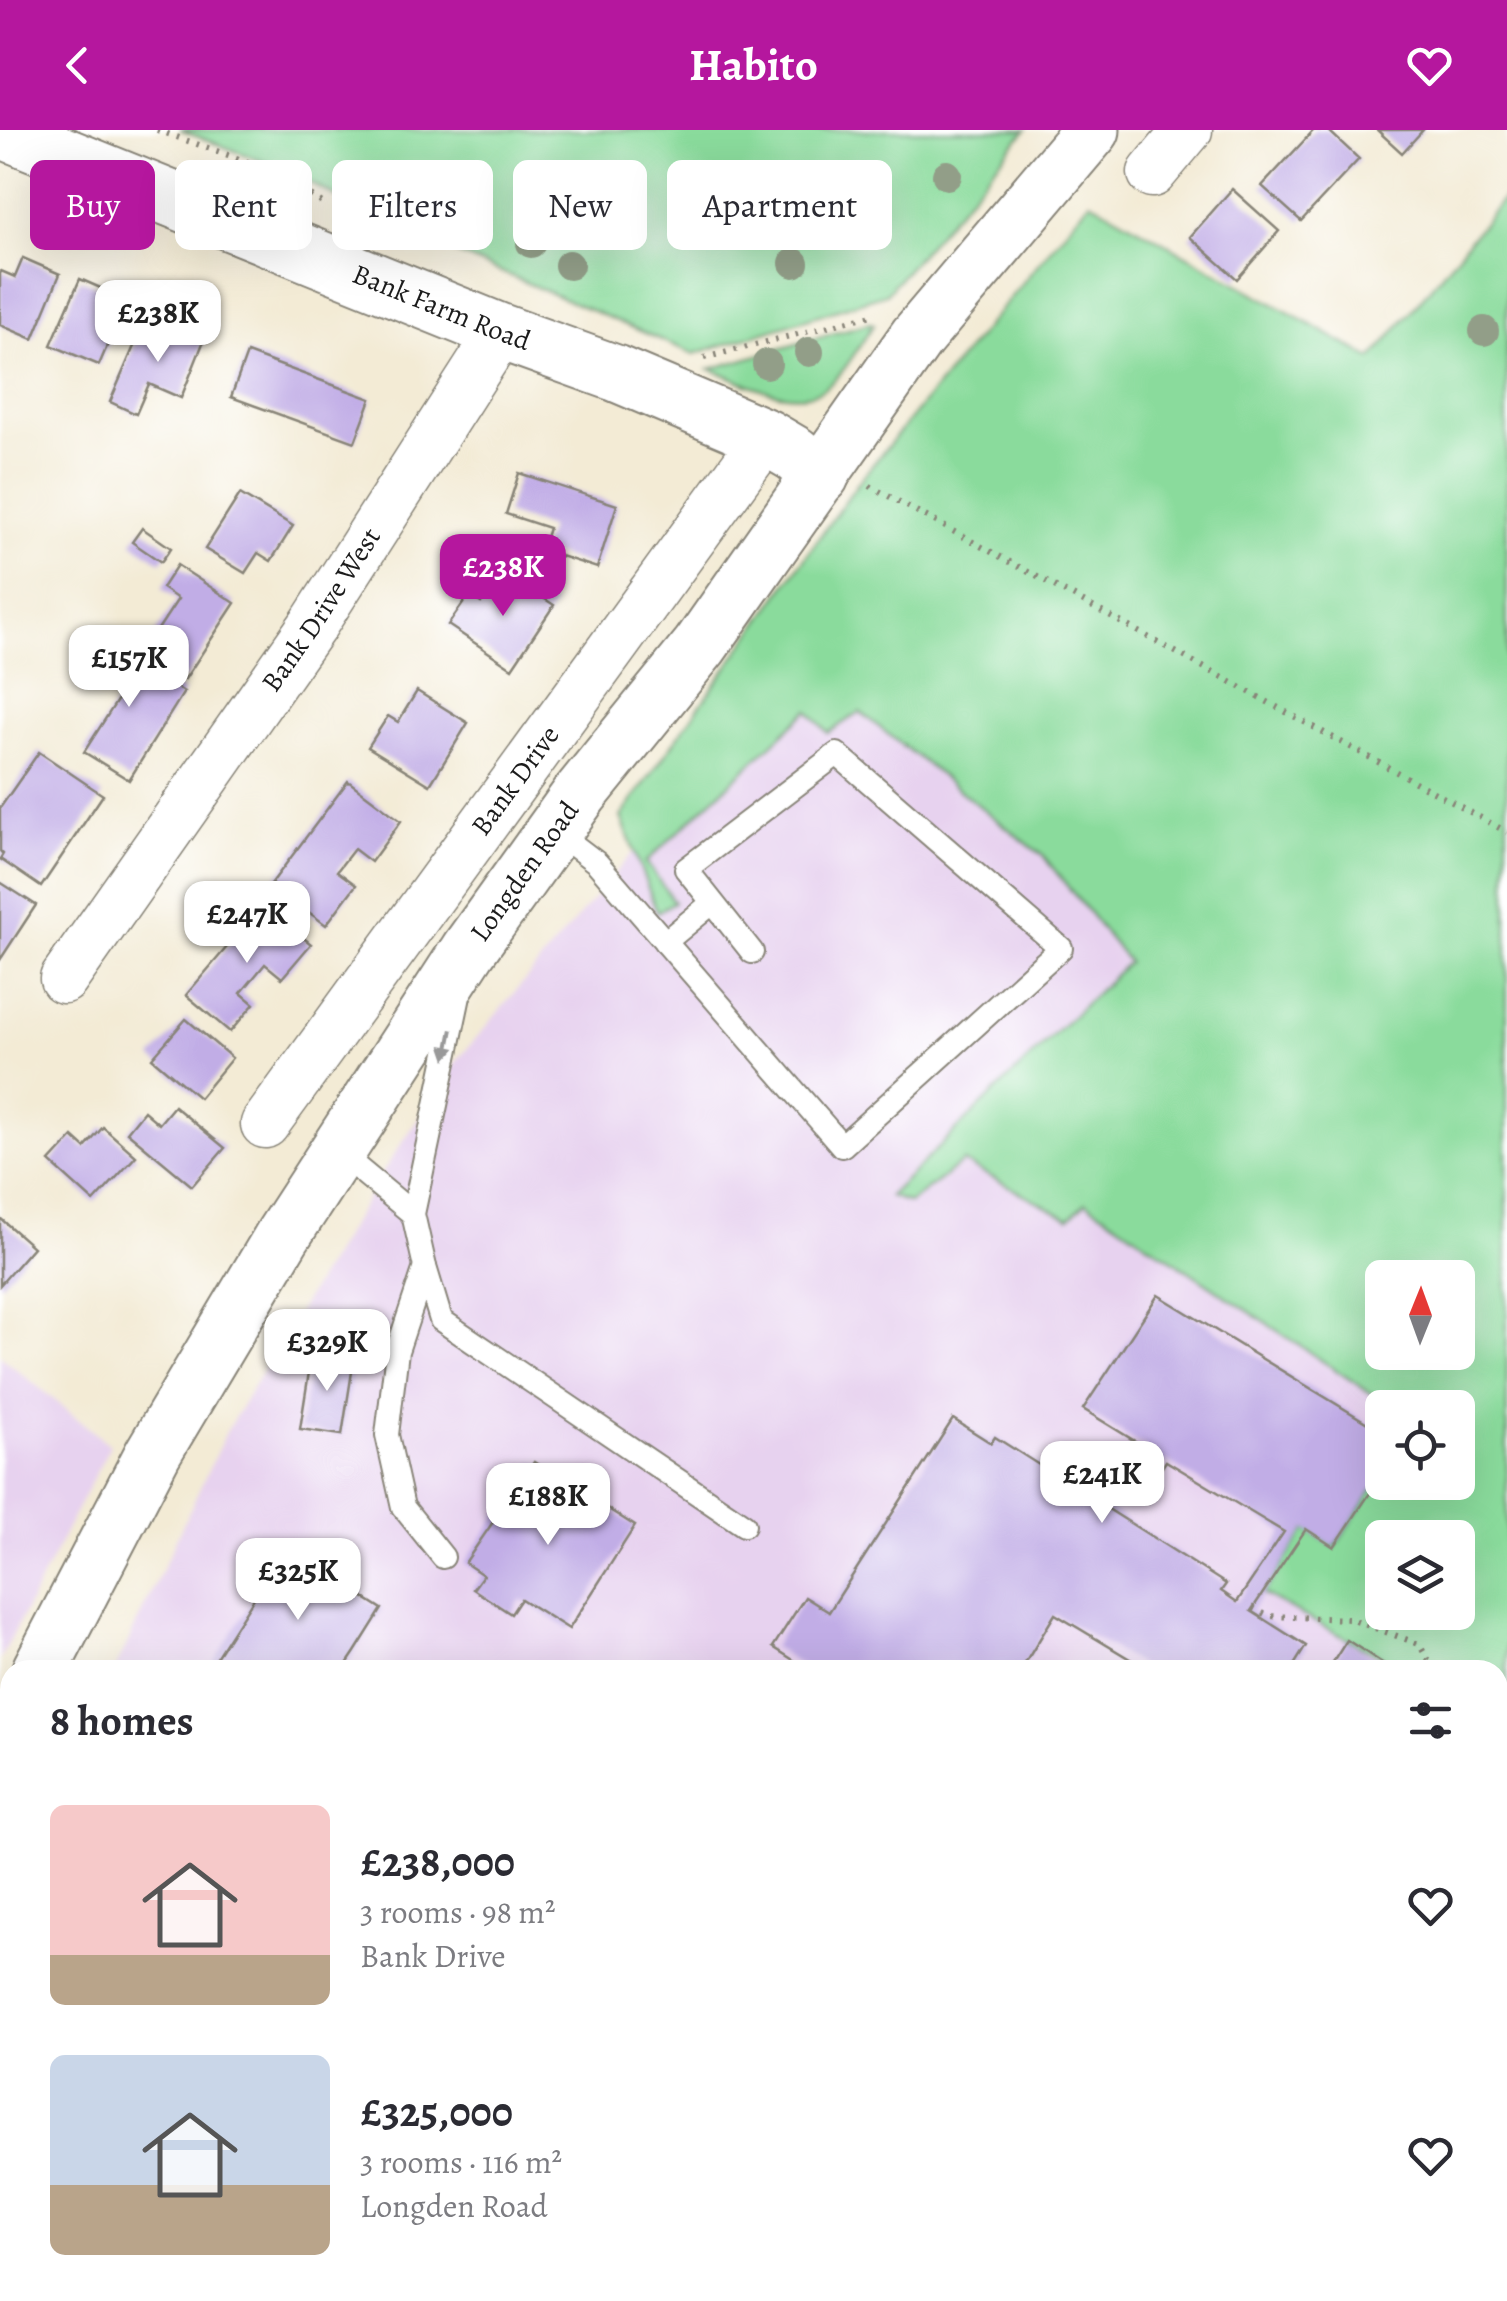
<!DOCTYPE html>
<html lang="en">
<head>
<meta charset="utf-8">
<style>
  body { margin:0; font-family:Alegreya,serif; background:#f2f2f3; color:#2b2b33; height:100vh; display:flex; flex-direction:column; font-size:38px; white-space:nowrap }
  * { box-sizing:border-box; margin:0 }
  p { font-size:32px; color:#7c7c81 }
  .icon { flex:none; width:55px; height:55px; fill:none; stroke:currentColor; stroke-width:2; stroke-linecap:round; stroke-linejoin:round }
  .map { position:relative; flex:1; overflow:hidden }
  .side { position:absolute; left:0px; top:1530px; width:1508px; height:642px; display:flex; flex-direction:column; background:#fff; border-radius:30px 30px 0 0; box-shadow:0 10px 40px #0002 }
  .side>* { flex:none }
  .hud { position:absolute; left:30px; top:30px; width:1000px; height:90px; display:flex; gap:20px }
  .needle { width:65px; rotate:1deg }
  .fabs { position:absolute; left:1365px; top:1130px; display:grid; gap:20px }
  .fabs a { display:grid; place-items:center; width:110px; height:110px; border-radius:15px; background:#fff; box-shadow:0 10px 40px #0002; font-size:50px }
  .price { position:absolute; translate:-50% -85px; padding:0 22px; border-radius:20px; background:#fff; color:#222; font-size:32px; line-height:65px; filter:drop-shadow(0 2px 5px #0008) }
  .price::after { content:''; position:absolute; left:50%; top:60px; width:30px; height:22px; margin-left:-15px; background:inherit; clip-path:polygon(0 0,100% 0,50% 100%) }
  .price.on { background:#b5179e; color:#fff }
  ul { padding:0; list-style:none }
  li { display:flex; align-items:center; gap:30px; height:250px; padding:0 50px }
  li span { display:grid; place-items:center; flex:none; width:280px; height:200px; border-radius:15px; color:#555 }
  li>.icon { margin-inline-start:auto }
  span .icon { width:120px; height:120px; fill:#fffc; stroke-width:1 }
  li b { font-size:42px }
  h2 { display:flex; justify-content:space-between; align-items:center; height:120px; padding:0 50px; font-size:42px }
  .tag { padding:0 35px; border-radius:15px; background:#fff; box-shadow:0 10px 40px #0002; font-size:35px; line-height:90px }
  .tag.on { background:#b5179e; color:#fff }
  header { display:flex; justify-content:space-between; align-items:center; height:130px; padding:0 50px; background:#b5179e; color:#fff; font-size:45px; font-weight:700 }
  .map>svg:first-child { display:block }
</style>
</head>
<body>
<header><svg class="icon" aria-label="back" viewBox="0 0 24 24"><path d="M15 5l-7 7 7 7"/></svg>Habito<svg class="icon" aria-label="heart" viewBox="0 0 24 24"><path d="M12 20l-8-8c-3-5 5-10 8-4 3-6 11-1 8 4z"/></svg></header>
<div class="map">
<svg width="1507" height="2171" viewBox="0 0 1507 2171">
  <rect width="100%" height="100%" fill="#fff"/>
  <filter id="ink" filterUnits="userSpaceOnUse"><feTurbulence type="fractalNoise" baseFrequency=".01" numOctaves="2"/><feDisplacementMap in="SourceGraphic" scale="20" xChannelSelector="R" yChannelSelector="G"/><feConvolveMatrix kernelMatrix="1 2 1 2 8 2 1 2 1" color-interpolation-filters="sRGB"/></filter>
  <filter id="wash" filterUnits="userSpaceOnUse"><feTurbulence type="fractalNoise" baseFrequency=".0048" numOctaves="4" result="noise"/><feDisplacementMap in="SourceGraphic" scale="40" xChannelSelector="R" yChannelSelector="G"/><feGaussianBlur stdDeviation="2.25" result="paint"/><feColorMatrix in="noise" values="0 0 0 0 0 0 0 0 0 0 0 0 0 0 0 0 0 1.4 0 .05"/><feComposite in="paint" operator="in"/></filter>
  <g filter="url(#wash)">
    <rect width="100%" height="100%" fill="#f3ebd5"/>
    <g fill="#e7d2ef" fill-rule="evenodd">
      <path d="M 1090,71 L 1373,229 L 1507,296 L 1507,1955 L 1498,1956 L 1498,1540 L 115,1540 L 227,1300 L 382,1043 L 456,932 L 633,722 L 621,687 L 860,350 ZM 1382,1148 L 1458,1148 L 1458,1222 L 1382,1222 ZM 1382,1278 L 1458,1278 L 1458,1352 L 1382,1352 ZM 1382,1408 L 1458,1408 L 1458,1482 L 1382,1482 Z"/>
      <polygon points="0,1226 110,1315 0,1530"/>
    </g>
    <g fill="#8adb9c" stroke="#537c5c" stroke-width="2.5" fill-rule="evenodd">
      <polygon points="180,0 1026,0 886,164 694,224 376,89 288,41"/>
      <path d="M 1507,64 L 1507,1955 L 1498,1956 L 1498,1540 L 1399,1540 L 1401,1537 L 1262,1464 L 1306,1399 L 1335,1417 L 1382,1345 L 1382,1352 L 1458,1352 L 1458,1278 L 1391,1277 L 1086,1072 L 1069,1088 L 963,1032 L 909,1073 L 889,1066 L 1128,832 L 1044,727 L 860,582 L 828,603 L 808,580 L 646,732 L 674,772 L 657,782 L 621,687 L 860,350 L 1090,71 L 1372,229 ZM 1382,1148 L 1458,1148 L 1458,1222 L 1382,1222 ZM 1382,1408 L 1458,1408 L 1458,1482 L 1382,1482 Z"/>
      <path d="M 869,193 L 874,194 C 860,214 845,244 825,258 C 792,280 742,250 710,239 Z"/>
      <polygon points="0,1865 10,1866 10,2162 564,2162 563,2171 0,2171"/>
      <polygon points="1507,2055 1507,2171 658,2171 659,2162 1498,2162 1498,2056"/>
    </g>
    <g id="blocks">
      <g fill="#c1ade6">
        <polygon points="1314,0 1328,0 1359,29 1301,91 1262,56"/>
        <polygon points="1377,0 1423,0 1402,23"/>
        <polygon points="1232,59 1279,101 1237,149 1190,107"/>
        <polygon points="23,128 60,144 33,209 0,195 0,144 1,141 15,147"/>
        <polygon points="80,149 112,163 104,181 119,188 99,235 51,215"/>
        <polygon points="144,193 169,206 174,195 205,208 181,268 149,254 136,284 110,272"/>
        <polygon points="247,223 371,269 355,312 231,267"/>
        <polygon points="519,343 617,375 597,438 542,420 549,398 506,384"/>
        <polygon points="240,364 293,396 271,431 258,423 245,443 205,419"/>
        <polygon points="142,398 171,418 161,432 132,412"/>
        <polygon points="177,435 235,473 185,549 143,522 178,469 162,458"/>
        <polygon points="502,441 554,475 512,538 448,495 469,465 481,473"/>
        <polygon points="103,512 184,562 129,650 84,622 120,566 84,543"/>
        <polygon points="417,561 468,593 430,655 368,617 388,586 398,592"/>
        <polygon points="39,622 103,665 41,757 0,729 3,724 0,721 0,678"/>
        <polygon points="348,651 401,691 371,732 354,719 337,741 356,755 326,795 271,754"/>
        <polygon points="0,752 36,775 0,830"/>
        <polygon points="263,775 311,814 282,848 265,834 241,863 254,874 230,902 186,865"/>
        <polygon points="186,889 232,928 199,968 152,928"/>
        <polygon points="174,976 225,1018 192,1056 127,1002 144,981 159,994"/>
        <polygon points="103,997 136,1026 94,1072 50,1032 73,1007 85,1018"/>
        <polygon points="0,1088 33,1117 0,1155"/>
        <polygon points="1158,1165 1382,1302 1382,1345 1334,1417 1306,1399 1251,1481 1306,1516 1291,1540 1141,1540 1143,1537 1055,1484 1021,1540 809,1540 773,1517 805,1467 829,1482 953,1289 991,1313 995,1307 1226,1454 1221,1461 1237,1472 1284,1402 1166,1331 1157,1345 1137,1332 1146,1318 1083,1279"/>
        <polygon points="312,1223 354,1229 342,1305 300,1299"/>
        <polygon points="534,1332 635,1396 569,1499 521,1469 511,1484 473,1459 483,1445 465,1433"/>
        <polygon points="286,1418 382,1479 355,1522 343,1540 208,1540"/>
        <polygon points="1347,1510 1393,1540 1328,1540"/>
        <polygon points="564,2162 659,2162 658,2171 563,2171"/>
      </g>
    </g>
  </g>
  <g filter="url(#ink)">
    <use href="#blocks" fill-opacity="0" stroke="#888478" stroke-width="2.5"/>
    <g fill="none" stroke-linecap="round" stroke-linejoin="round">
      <g stroke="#888478" stroke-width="26">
        <g id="service">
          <polyline points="555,701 597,733 842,1016 1061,818 837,624 686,739 752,822"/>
          <polyline points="665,812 712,773"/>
          <polyline points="459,866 413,1084 425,1137 441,1190 744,1395"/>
          <polyline points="337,1021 413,1084"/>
          <polyline points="425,1137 397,1221 387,1305 403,1377 443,1427"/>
          <polyline points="1240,2162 1252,2171"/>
          <polyline points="1130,2171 1135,2162"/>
          <polyline points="1436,2171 1443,2162"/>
        </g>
      </g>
      <g stroke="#888478" stroke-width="51">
        <g id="minor">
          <polyline points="1152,43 1188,0"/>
          <path id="s1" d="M 64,849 L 313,495 L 501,202"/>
          <path id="s2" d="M 265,994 L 766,307"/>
          <polyline points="0,1846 10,1848"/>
          <polyline points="1498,2016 1507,2015"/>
        </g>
      </g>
      <g stroke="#888478" stroke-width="59">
        <g id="tertiary">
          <path id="s3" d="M 1,0 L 501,202 L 615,243 L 766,307 L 795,324 L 821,346"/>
          <path id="s4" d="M 40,1540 L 153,1323 L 283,1105 L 469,819 L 580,664 L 700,516 L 917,207 L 1092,0"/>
          <polyline points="0,1616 10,1597"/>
        </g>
      </g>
      <g stroke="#888478" stroke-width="6" stroke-dasharray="2.5 8" stroke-linecap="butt">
        <polyline points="157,0 279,43 325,75"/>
        <polyline points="704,228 876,184"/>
        <polyline points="870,356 1507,702"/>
        <polyline points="1253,1478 1268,1486 1350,1489 1419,1514 1430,1533 1429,1540"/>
        <polyline points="1498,1848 1507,1845"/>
      </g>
      <use href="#service" stroke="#fff" stroke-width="22"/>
      <use href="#minor" stroke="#fff" stroke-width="48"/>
      <use href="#tertiary" stroke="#fff" stroke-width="55"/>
    </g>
    <g fill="#929e88">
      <circle cx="947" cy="45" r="15"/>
      <circle cx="531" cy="113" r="15"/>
      <circle cx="794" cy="133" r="15"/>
      <circle cx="569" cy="135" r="15"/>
      <circle cx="1484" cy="201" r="15"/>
      <circle cx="809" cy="222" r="15"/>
      <circle cx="767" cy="234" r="15"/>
    </g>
    <defs><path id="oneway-solid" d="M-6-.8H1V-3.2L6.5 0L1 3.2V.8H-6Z" transform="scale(2.5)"/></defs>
    <use fill="#999" href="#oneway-solid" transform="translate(449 914) rotate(101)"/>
  </g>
  <g text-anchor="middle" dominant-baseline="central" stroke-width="10" stroke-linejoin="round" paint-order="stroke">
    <g font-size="28" fill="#1c1c1c" stroke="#fff">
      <text stroke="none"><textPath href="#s3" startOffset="475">Bank Farm Road</textPath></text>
      <text stroke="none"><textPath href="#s1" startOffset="450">Bank Drive West</textPath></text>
      <text stroke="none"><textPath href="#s2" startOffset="425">Bank Drive</textPath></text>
      <text stroke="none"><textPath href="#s4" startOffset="935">Longden Road</textPath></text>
    </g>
  </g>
</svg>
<div class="fabs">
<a><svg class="needle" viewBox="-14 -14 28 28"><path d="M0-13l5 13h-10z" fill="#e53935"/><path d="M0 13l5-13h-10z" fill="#7c7c81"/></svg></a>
<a><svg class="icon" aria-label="locate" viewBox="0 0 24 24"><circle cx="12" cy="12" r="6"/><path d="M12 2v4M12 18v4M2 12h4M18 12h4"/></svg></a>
<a><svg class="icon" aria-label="layers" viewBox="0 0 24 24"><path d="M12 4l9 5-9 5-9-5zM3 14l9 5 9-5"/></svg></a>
</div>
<b class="price" style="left:158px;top:235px">£238K</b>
<b class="price on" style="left:503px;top:489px">£238K</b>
<b class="price" style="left:129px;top:580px">£157K</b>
<b class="price" style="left:247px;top:836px">£247K</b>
<b class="price" style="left:327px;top:1264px">£329K</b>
<b class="price" style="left:1102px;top:1396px">£241K</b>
<b class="price" style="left:548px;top:1418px">£188K</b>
<b class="price" style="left:298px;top:1493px">£325K</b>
<div class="hud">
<a class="tag on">Buy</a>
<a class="tag">Rent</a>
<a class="tag">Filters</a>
<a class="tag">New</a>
<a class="tag">Apartment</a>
</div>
<section class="side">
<h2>8 homes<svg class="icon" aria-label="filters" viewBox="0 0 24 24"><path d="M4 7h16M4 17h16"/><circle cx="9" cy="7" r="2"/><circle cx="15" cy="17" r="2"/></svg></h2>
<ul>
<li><span style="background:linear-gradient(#f6c9c9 75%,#b9a48a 0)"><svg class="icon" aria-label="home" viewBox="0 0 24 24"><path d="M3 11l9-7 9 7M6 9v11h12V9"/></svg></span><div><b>£238,000</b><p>3 rooms · 98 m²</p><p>Bank Drive</p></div><svg class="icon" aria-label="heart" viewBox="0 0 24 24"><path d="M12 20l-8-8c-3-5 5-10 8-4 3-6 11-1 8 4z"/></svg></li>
<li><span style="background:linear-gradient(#c9d6e8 65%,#b9a48a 0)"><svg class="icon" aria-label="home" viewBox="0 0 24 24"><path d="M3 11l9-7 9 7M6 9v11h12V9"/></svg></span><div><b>£325,000</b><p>3 rooms · 116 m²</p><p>Longden Road</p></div><svg class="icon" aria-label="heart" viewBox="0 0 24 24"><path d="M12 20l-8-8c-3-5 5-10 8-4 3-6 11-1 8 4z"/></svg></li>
</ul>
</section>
</div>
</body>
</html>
